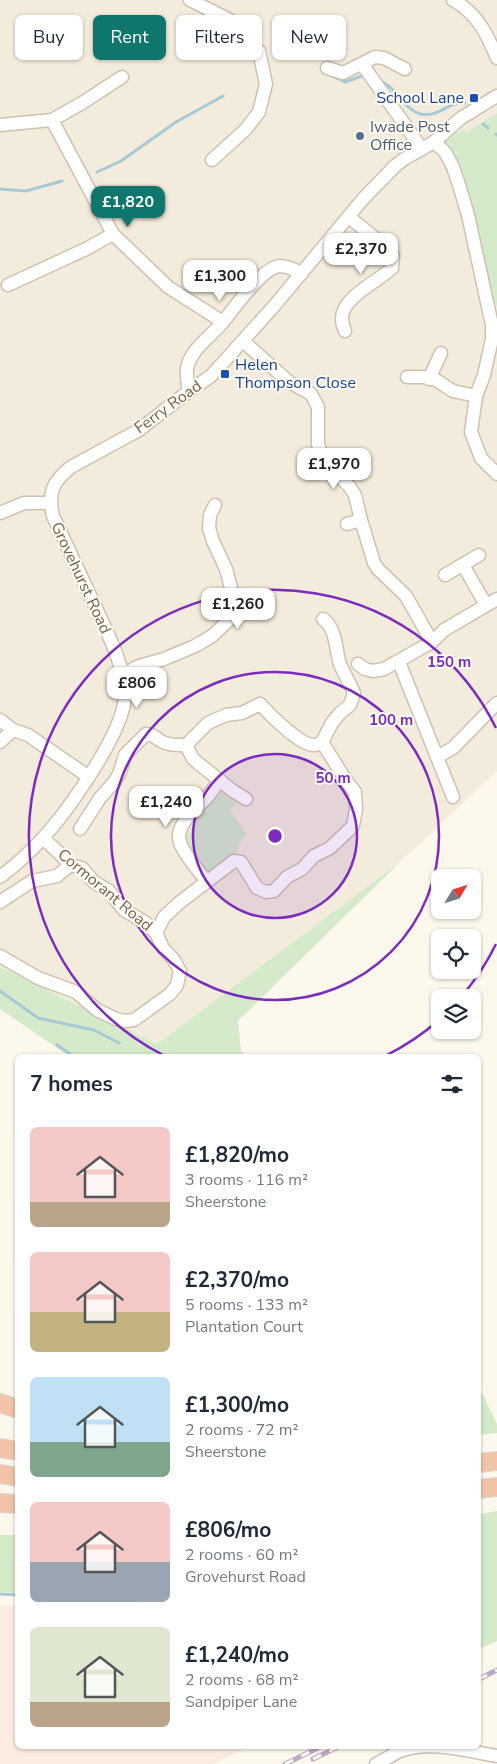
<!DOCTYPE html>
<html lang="en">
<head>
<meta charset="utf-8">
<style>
  body { margin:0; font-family:"Nunito Sans",sans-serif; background:#f2f2f3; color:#1f2937; height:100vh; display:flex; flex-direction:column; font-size:19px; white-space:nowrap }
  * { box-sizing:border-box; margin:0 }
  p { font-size:16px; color:#747a83 }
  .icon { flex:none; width:28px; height:28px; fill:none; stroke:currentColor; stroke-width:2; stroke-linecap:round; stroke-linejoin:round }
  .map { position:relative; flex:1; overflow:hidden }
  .side { position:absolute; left:15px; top:1054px; width:466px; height:695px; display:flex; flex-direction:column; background:#fff; border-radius:8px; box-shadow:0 1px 4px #0004 }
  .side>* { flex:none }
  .hud { position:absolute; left:15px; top:15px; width:468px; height:45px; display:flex; gap:10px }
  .needle { width:32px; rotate:52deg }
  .buttons { position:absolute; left:431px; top:869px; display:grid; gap:10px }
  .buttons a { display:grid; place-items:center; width:50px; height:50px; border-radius:8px; background:#fff; box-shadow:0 1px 4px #0004; font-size:25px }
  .price { position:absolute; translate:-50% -42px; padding:0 11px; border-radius:10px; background:#fff; color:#222; font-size:16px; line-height:32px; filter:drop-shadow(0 1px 2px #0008) }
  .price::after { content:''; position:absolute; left:50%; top:30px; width:15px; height:11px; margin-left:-8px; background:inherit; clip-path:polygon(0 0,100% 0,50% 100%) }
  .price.selected { background:#0f766e; color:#fff }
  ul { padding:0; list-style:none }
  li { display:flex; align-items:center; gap:15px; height:125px; padding:0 15px }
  li span { display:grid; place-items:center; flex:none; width:140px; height:100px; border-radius:8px; color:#555 }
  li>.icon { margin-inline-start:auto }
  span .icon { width:60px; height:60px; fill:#fffc; stroke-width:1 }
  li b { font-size:21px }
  h2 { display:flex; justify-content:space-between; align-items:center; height:60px; padding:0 15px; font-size:21px }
  .pill { padding:0 18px; border-radius:8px; background:#fff; box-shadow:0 1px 4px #0004; font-size:18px; line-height:45px }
  .pill.selected { background:#0f766e; color:#fff }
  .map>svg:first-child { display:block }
</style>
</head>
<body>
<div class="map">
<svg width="497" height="1764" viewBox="0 0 497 1764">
  <rect width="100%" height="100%" fill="#fcf8ec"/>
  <polygon fill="#f3ebdb" points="0,0 497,0 497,113 465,133 455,134 448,136 454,160 466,183 477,223 477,236 490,283 493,300 497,307 497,771 399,863 157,1044 0,967"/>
  <polygon fill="#fbece1" points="0,1606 17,1606 18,1746 250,1746 213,1764 0,1764"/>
  <g fill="#d4eaca">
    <path d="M 497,113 L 497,307 C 494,299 487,292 490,283 L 477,236 L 477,223 L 466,183 L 444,145 C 445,135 454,134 463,130 L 465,133 Z"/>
    <path d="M 224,792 L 227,797 L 238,803 L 229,810 L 247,834 L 239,843 L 236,858 L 214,872 L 207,871 L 188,846 L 185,836 C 195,821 209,809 219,793 Z"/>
    <polygon points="399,863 238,1021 241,1051 247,1056 69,1056 0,1009 0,967 157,1044"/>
    <polygon points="479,1387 497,1424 497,1433 479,1435"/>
    <polygon points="497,1511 497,1641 479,1649 479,1514"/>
    <polygon points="0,1535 17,1535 17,1593 0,1592"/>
  </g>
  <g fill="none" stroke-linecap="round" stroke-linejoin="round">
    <g stroke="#a8cad7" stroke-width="3">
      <polyline points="328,74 345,82 362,76 366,76"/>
      <path d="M 379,80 C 383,83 388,85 392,89 C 400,98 408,110 421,114 C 439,118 451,100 465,103"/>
      <polyline points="483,124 488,128"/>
      <polyline points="496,134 497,135"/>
      <polyline points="97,172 121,161 176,122 223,96"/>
      <polyline points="0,189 26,191 62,181"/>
      <polyline points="0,991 38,1018 94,1030 119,1043"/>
      <polyline points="57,1045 73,1056"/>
      <polyline points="0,1594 18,1595"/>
    </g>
    <g stroke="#cec1b1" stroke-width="15">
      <g id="minor">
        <polyline points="190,0 230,20 259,51 266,84 259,112 245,130 212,160"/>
        <path d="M 453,0 C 477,13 487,34 497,58"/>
        <polyline points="362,64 422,149"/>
        <polyline points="327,68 343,73 375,57 384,58 405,69"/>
        <polyline points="52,120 113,234 168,287 223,322"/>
        <polyline points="0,125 52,120 82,103 122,77"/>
        <polyline points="434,142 445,152 453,167 459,185 468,215 492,325 492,339 484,375 476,396 471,432 481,458 497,474"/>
        <polyline points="8,285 86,249 113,234"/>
        <path d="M 345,331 C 344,328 342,324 342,320 C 340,298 379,281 392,268 L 393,256 L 387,248 L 349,217"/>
        <polyline points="244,342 289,382 311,394 318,407 318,444 321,453 326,463 349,486 355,495 361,520 374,563 378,569 406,596 432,642"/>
        <polyline points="407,377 424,377 436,380 453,391 476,396"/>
        <polyline points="429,379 441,353"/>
        <path d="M 189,391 C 187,383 186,372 188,364 C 194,347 211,336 222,323 C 234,309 262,267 280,266 C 287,266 295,270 302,273"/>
        <polyline points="0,513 24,503 50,503"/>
        <polyline points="347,524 361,520"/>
        <polyline points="463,565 486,605"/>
        <polyline points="445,575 479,555"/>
        <polyline points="399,662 453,797"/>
        <polyline points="358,664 365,669 373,671 384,669 432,642 444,630 497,599"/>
        <polyline points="123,674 139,666 164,659 195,646 212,636 229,620 234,599 226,569 213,541 209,528 210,515 215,505"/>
        <polyline points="0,720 13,730 28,735 89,777"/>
        <polyline points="0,742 13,730"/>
        <path d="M 322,742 L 332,723 L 340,713 L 350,705 L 354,693 C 350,683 344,674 340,664 C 335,649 337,629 323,619"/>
        <polyline points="437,757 453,748 497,703"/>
        <path d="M 80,829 L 100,798 L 115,781 L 120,772 L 125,755 L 146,734 C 154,734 155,738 161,741 C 169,746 178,745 186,745 L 193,759 L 233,791 L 246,799"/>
        <path d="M 43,838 L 58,852 L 70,865 L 82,868 L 94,882 L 109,891 L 124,910 L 146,923 L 156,933 L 164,917 L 179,903 L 234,861 L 241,862 L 257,888 L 266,892 L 274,891 L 287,877 L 302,869 L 314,856 L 330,848 L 353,826 L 356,809 L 355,792 L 345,779 L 322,742 C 320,743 317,745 314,745 C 301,746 269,714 260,704 L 242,713 L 226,715 L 208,723 L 186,745"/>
        <path d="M 0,877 C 15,866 29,853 42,839 C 67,812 125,731 125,695 C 125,666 107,632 95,606 C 81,576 67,546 53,516 C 48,493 52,482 71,467 L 139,430 L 189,391 L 211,376 L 275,305 L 363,199 L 395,166 L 404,159 L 434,142 L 461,118 L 497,96"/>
        <path d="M 207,882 C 199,871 188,859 182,847 C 170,826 197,810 208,796 C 212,791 216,785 220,780"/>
        <polyline points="0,902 32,881 57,876 70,865"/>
        <polyline points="0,956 38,978 76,992 97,1010 116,1019 126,1021 134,1020 170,994 177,985 180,971 174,960 163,948 156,933"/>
        <path d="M 376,1764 C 384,1760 392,1755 400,1751 C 429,1740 467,1751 497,1756"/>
      </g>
    </g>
    <g stroke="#dcd6d1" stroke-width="20">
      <g id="highway">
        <polyline points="0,1403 18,1409"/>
        <polyline points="0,1448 18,1451"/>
        <polyline points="479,1463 497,1461"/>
        <polyline points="0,1474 18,1477"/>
        <polyline points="479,1489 497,1487"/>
        <polyline points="0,1503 18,1504"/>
      </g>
    </g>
    <use href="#minor" stroke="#fff" stroke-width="12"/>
    <use href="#highway" stroke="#f2c3a7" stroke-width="18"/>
    <g stroke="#bda9c7" stroke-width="5">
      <g id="rail">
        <polyline points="479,1679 497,1670"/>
        <polyline points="313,1759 340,1746"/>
        <polyline points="285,1764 322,1746"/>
      </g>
    </g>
    <use href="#rail" stroke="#fefbf3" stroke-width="3" stroke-dasharray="9" stroke-linecap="butt"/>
  </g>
  <circle cx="275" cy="836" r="82" fill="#7b2cbf" fill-opacity=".12"/>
  <g fill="none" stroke="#7b2cbf" stroke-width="2.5">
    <circle cx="275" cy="836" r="82"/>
    <circle cx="275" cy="836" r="164"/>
    <path d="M496 944A246 246 0 0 1 461 997M440 1019A246 246 0 0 1 385 1056M165 1056A246 246 0 1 1 496 728"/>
  </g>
  <g fill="#1a4fb4" stroke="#fefbf3" stroke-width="2">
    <rect x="469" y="93" width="10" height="10" rx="2.5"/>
    <rect x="220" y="369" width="10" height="10" rx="2.5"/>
  </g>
  <circle fill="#5c6f8a" stroke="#fefbf3" stroke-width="2" cx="360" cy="136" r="5"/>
  <g text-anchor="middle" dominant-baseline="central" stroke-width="4" stroke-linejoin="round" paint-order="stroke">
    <g font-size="16" fill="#164399" stroke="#fefbf3" text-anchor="end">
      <text x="464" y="98">School Lane</text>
      <text x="235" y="365" text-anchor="start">Helen<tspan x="235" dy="18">Thompson Close</tspan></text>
    </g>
    <g font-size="16" fill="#4e5e75" stroke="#fefbf3" text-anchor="start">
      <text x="370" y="127">Iwade Post<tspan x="370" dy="18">Office</tspan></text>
    </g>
    <g font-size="16" fill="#77624f" stroke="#fefbf3">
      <text transform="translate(168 407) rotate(-36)">Ferry Road</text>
      <text transform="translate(81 578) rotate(65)">Grovehurst Road</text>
      <text transform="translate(105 890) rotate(40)">Cormorant Road</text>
    </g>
  </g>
  <circle cx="275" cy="836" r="8" fill="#7b2cbf" stroke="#fefbf3" stroke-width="2.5"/>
  <g font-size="15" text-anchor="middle" font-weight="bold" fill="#7b2cbf" stroke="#fefbf3" stroke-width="4" stroke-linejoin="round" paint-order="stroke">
    <text x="449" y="667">150 m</text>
    <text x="391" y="725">100 m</text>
    <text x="333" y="783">50 m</text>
  </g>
</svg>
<div class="buttons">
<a><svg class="needle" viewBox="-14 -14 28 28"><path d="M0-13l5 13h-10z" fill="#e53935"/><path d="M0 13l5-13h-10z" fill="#747a83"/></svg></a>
<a><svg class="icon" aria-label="locate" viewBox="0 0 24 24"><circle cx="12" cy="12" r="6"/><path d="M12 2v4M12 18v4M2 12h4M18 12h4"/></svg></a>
<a><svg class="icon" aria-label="layers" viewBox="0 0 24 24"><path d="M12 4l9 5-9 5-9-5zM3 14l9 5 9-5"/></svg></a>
</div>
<b class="price selected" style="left:128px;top:228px">£1,820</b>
<b class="price" style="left:361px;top:275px">£2,370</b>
<b class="price" style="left:220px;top:302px">£1,300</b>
<b class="price" style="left:334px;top:490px">£1,970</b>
<b class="price" style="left:238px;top:630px">£1,260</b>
<b class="price" style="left:137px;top:709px">£806</b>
<b class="price" style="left:166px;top:828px">£1,240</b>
<div class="hud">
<a class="pill">Buy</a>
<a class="pill selected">Rent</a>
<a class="pill">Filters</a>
<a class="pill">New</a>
</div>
<section class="side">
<h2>7 homes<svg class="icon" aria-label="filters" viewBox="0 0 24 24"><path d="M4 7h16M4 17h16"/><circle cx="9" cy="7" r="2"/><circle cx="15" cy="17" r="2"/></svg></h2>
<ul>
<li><span style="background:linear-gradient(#f6c9c9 75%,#b9a48a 0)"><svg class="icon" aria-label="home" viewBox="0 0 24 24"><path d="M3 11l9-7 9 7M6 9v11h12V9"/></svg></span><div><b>£1,820/mo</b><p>3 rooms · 116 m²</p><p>Sheerstone</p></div></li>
<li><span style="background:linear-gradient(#f6c9c9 60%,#c2b280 0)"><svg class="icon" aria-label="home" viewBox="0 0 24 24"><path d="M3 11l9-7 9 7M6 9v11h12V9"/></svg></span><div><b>£2,370/mo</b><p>5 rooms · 133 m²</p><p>Plantation Court</p></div></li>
<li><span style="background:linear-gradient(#bfe0f5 65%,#7fa58c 0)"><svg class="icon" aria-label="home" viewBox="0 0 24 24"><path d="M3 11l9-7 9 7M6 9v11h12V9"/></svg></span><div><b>£1,300/mo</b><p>2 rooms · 72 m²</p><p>Sheerstone</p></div></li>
<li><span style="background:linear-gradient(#f6c9c9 60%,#9aa5b1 0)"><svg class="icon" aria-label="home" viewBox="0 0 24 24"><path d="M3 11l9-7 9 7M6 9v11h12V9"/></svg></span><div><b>£806/mo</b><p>2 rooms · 60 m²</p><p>Grovehurst Road</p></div></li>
<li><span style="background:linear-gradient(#dfe7d0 75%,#b9a48a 0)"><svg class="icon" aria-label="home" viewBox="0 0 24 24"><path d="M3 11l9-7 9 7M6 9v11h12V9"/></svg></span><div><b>£1,240/mo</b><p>2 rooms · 68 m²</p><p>Sandpiper Lane</p></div></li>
</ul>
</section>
</div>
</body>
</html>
